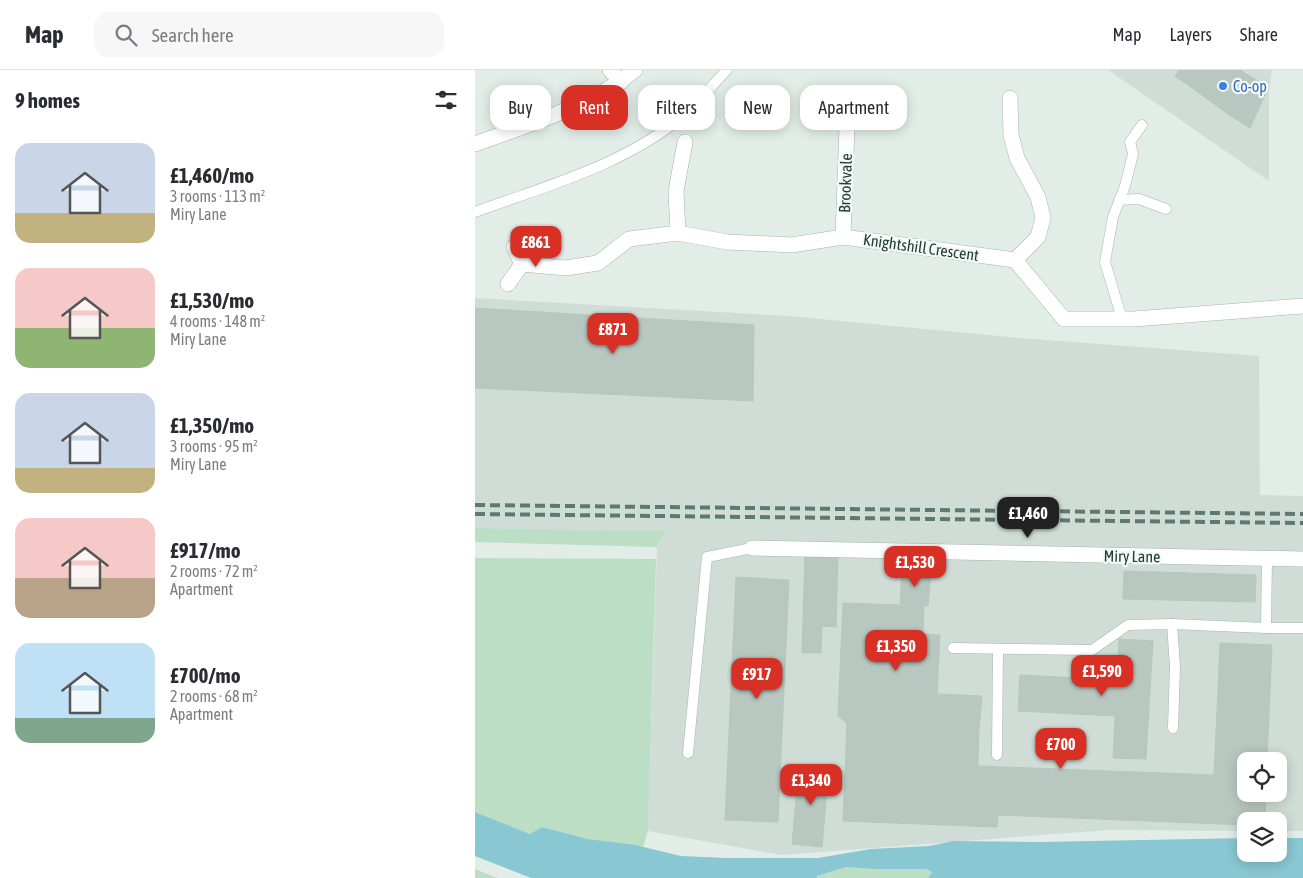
<!DOCTYPE html>
<html lang="en">
<head>
<meta charset="utf-8">
<style>
  body { margin:0; font-family:"Asap Condensed",sans-serif; background:#f7f7f7; color:#2b2b33; height:100vh; display:flex; flex-direction:column; font-size:19px; white-space:nowrap }
  * { box-sizing:border-box; margin:0 }
  p { font-size:16px; color:#7c7c81 }
  .icon { flex:none; width:28px; height:28px; fill:none; stroke:currentColor; stroke-width:2; stroke-linecap:round; stroke-linejoin:round }
  .map { position:relative; flex:1; overflow:hidden }
  .side { display:flex; flex-direction:column; background:#fff; width:475px }
  .side>* { flex:none }
  .top-card { position:absolute; left:15px; top:15px; width:475px; height:45px; display:flex; gap:10px }
  .controls { position:absolute; left:762px; top:682px; display:grid; gap:10px }
  .controls a { display:grid; place-items:center; width:50px; height:50px; border-radius:10px; background:#fff; box-shadow:0 2px 12px #0003; font-size:25px }
  .price { position:absolute; translate:-50% -42px; padding:0 11px; border-radius:10px; background:#d93025; color:#fff; font-size:16px; line-height:32px; filter:drop-shadow(0 1px 2px #0008) }
  .price::after { content:''; position:absolute; left:50%; top:30px; width:15px; height:11px; margin-left:-8px; background:inherit; clip-path:polygon(0 0,100% 0,50% 100%) }
  .price.active { background:#222; color:#fff }
  ul { padding:0; list-style:none }
  li { display:flex; align-items:center; gap:15px; height:125px; padding:0 15px }
  li span { display:grid; place-items:center; flex:none; width:140px; height:100px; border-radius:15px; color:#555 }
  li>.icon { margin-inline-start:auto }
  span .icon { width:60px; height:60px; fill:#fffc; stroke-width:1 }
  li b { font-size:21px }
  h2 { display:flex; justify-content:space-between; align-items:center; height:60px; padding:0 15px; font-size:21px }
  .tag { padding:0 18px; border-radius:15px; background:#fff; box-shadow:0 2px 12px #0003; font-size:18px; line-height:45px }
  .tag.active { background:#d93025; color:#fff }
  header { display:flex; align-items:center; gap:30px; box-sizing:border-box; height:70px; padding:0 25px; background:#fff; border-bottom:1px solid #e1e1e2 }
  header strong { font-size:24px }
  nav { display:flex; gap:28px; margin-inline-start:auto; font-size:18px }
  .search { width:350px; height:45px; background:#f7f7f7; display:flex; align-items:center; gap:12px; box-sizing:border-box; padding:0 18px; border-radius:15px; color:#7c7c81; font-size:19px }
  main { display:flex; flex:1; min-height:0 }
  .map>svg:first-child { display:block }
</style>
</head>
<body>
<header>
<strong>Map</strong>
<div class="search"><svg class="icon" aria-label="search" viewBox="0 0 24 24"><circle cx="10" cy="10" r="6"/><path d="M15 15l6 6"/></svg>Search here</div>
<nav><a>Map</a><a>Layers</a><a>Share</a></nav>
</header>
<main>
<section class="side">
<h2>9 homes<svg class="icon" aria-label="filters" viewBox="0 0 24 24"><path d="M4 7h16M4 17h16"/><circle cx="9" cy="7" r="2"/><circle cx="15" cy="17" r="2"/></svg></h2>
<ul>
<li><span style="background:linear-gradient(#c9d6e8 70%,#c2b280 0)"><svg class="icon" aria-label="home" viewBox="0 0 24 24"><path d="M3 11l9-7 9 7M6 9v11h12V9"/></svg></span><div><b>£1,460/mo</b><p>3 rooms · 113 m²</p><p>Miry Lane</p></div></li>
<li><span style="background:linear-gradient(#f6c9c9 60%,#8fb573 0)"><svg class="icon" aria-label="home" viewBox="0 0 24 24"><path d="M3 11l9-7 9 7M6 9v11h12V9"/></svg></span><div><b>£1,530/mo</b><p>4 rooms · 148 m²</p><p>Miry Lane</p></div></li>
<li><span style="background:linear-gradient(#c9d6e8 75%,#c2b280 0)"><svg class="icon" aria-label="home" viewBox="0 0 24 24"><path d="M3 11l9-7 9 7M6 9v11h12V9"/></svg></span><div><b>£1,350/mo</b><p>3 rooms · 95 m²</p><p>Miry Lane</p></div></li>
<li><span style="background:linear-gradient(#f6c9c9 60%,#b9a48a 0)"><svg class="icon" aria-label="home" viewBox="0 0 24 24"><path d="M3 11l9-7 9 7M6 9v11h12V9"/></svg></span><div><b>£917/mo</b><p>2 rooms · 72 m²</p><p>Apartment</p></div></li>
<li><span style="background:linear-gradient(#bfe0f5 75%,#7fa58c 0)"><svg class="icon" aria-label="home" viewBox="0 0 24 24"><path d="M3 11l9-7 9 7M6 9v11h12V9"/></svg></span><div><b>£700/mo</b><p>2 rooms · 68 m²</p><p>Apartment</p></div></li>
</ul>
</section>
<div class="map">
<svg width="828" height="808" viewBox="0 0 828 808">
  <rect width="100%" height="100%" fill="#e2ede8"/>
  <g fill="#d0ddd7" fill-rule="evenodd">
    <polygon points="633,0 797,0 794,22 794,111"/>
    <path d="M 0,228 L 314,246 L 546,268 L 784,286 L 785,425 L 828,426 L 828,761 L 804,761 L 804,751 L 771,751 L 771,761 L 634,760 L 306,785 L 173,761 L 182,477 L 190,461 L 0,458 ZM 771,691 L 804,691 L 804,724 L 771,724 Z"/>
  </g>
  <g fill="#bbdec5">
    <polygon points="0,458 190,461 182,477 0,472"/>
    <polygon points="0,488 181,489 173,761 168,777 113,769 67,757 55,764 0,742"/>
    <polygon points="371,797 398,799 451,799 457,802 453,808 342,808 342,806"/>
    <polygon points="0,799 20,807 23,808 0,808"/>
  </g>
  <polygon fill="#89c7d3" points="0,742 55,764 67,757 113,769 160,775 206,786 252,788 343,788 396,779 454,776 479,771 566,772 771,768 771,784 804,784 804,768 828,768 828,808 453,808 457,802 451,799 398,799 371,797 342,806 342,808 56,808 0,786"/>
  <g fill="#b8c8c1" stroke="#b5c7bf">
    <polygon points="704,0 734,0 720,20 700,6"/>
    <polygon points="734,0 765,0 778,8 753,44 720,20"/>
    <polygon points="778,8 793,18 775,58 753,44"/>
    <polygon points="0,238 279,255 278,331 0,318"/>
    <polygon points="330,483 363,484 361,557 347,556 346,583 327,583"/>
    <polygon points="427,500 456,502 453,536 425,534"/>
    <polygon points="649,501 781,505 780,532 648,529"/>
    <polygon points="261,507 314,510 303,752 250,750"/>
    <polygon points="368,533 449,536 448,564 465,565 462,624 507,626 504,659 372,653 363,646"/>
    <polygon points="644,569 678,571 671,689 638,688 640,646 543,641 545,605 642,610"/>
    <polygon points="745,573 797,575 792,691 771,691 771,724 791,724 790,751 771,751 771,755 523,745 522,757 368,751 372,653 504,659 503,696 739,705"/>
    <polygon points="324,695 354,697 347,777 317,774"/>
  </g>
  <g fill="none" stroke-linecap="round" stroke-linejoin="round">
    <g stroke="#a5b5af" stroke-width="11">
      <g id="lane">
        <polyline points="644,130 664,129 691,139"/>
        <path d="M 0,142 C 71,116 151,95 210,44 C 225,31 238,14 252,0"/>
        <polyline points="647,249 630,192 638,147 650,116 658,84 655,72 667,55"/>
        <polyline points="792,489 791,558 828,558"/>
        <polyline points="697,554 700,597 698,658"/>
        <polyline points="478,578 617,580 653,555 697,554 791,558"/>
        <polyline points="213,683 232,487 277,478"/>
        <polyline points="522,685 523,580"/>
      </g>
    </g>
    <g stroke="#a5b5af" stroke-width="16">
      <g id="street">
        <polyline points="135,0 146,12"/>
        <polyline points="535,28 536,65 542,88 563,127 568,148 563,167 540,190"/>
        <polyline points="203,163 201,121 210,72"/>
        <polyline points="368,167 373,29"/>
        <polyline points="47,194 91,198 123,193 154,169 203,163 252,172 317,175 368,167 540,190 589,249 659,249 828,236"/>
        <polyline points="33,214 47,194 39,177"/>
        <polyline points="277,478 828,489"/>
      </g>
    </g>
    <g stroke="#a0b9b0" stroke-width="16">
      <path id="secondary" d="M 0,74 C 54,54 115,37 160,0"/>
    </g>
    <use href="#lane" stroke="#fff" stroke-width="10"/>
    <use href="#street" stroke="#fff" stroke-width="15"/>
    <use href="#secondary" stroke="#fff" stroke-width="15"/>
    <g stroke="#5c7a72" stroke-width="4" stroke-dasharray="10 5" stroke-linecap="butt">
      <polyline points="0,435 828,444"/>
      <polyline points="0,444 828,453"/>
    </g>
  </g>
  <circle fill="#3f7fe0" stroke="#f3f9f6" stroke-width="2" cx="748" cy="16" r="5"/>
  <g text-anchor="middle" dominant-baseline="central" stroke-width="4.5" stroke-linejoin="round" paint-order="stroke">
    <g font-size="16" fill="#366cbe" stroke="#f3f9f6" text-anchor="start">
      <text x="758" y="16">Co-op</text>
    </g>
    <g font-size="16" fill="#223e37" stroke="#f3f9f6">
      <text transform="translate(370 113) rotate(-88)">Brookvale</text>
      <text transform="translate(446 177) rotate(8)">Knightshill Crescent</text>
      <text transform="translate(657 486) rotate(1)">Miry Lane</text>
    </g>
  </g>
</svg>
<div class="controls">
<a><svg class="icon" aria-label="locate" viewBox="0 0 24 24"><circle cx="12" cy="12" r="6"/><path d="M12 2v4M12 18v4M2 12h4M18 12h4"/></svg></a>
<a><svg class="icon" aria-label="layers" viewBox="0 0 24 24"><path d="M12 4l9 5-9 5-9-5zM3 14l9 5 9-5"/></svg></a>
</div>
<b class="price" style="left:61px;top:198px">£861</b>
<b class="price" style="left:138px;top:285px">£871</b>
<b class="price active" style="left:553px;top:469px">£1,460</b>
<b class="price" style="left:440px;top:518px">£1,530</b>
<b class="price" style="left:421px;top:602px">£1,350</b>
<b class="price" style="left:627px;top:627px">£1,590</b>
<b class="price" style="left:282px;top:630px">£917</b>
<b class="price" style="left:586px;top:700px">£700</b>
<b class="price" style="left:336px;top:736px">£1,340</b>
<div class="top-card">
<a class="tag">Buy</a>
<a class="tag active">Rent</a>
<a class="tag">Filters</a>
<a class="tag">New</a>
<a class="tag">Apartment</a>
</div>
</div>
</main>
</body>
</html>
